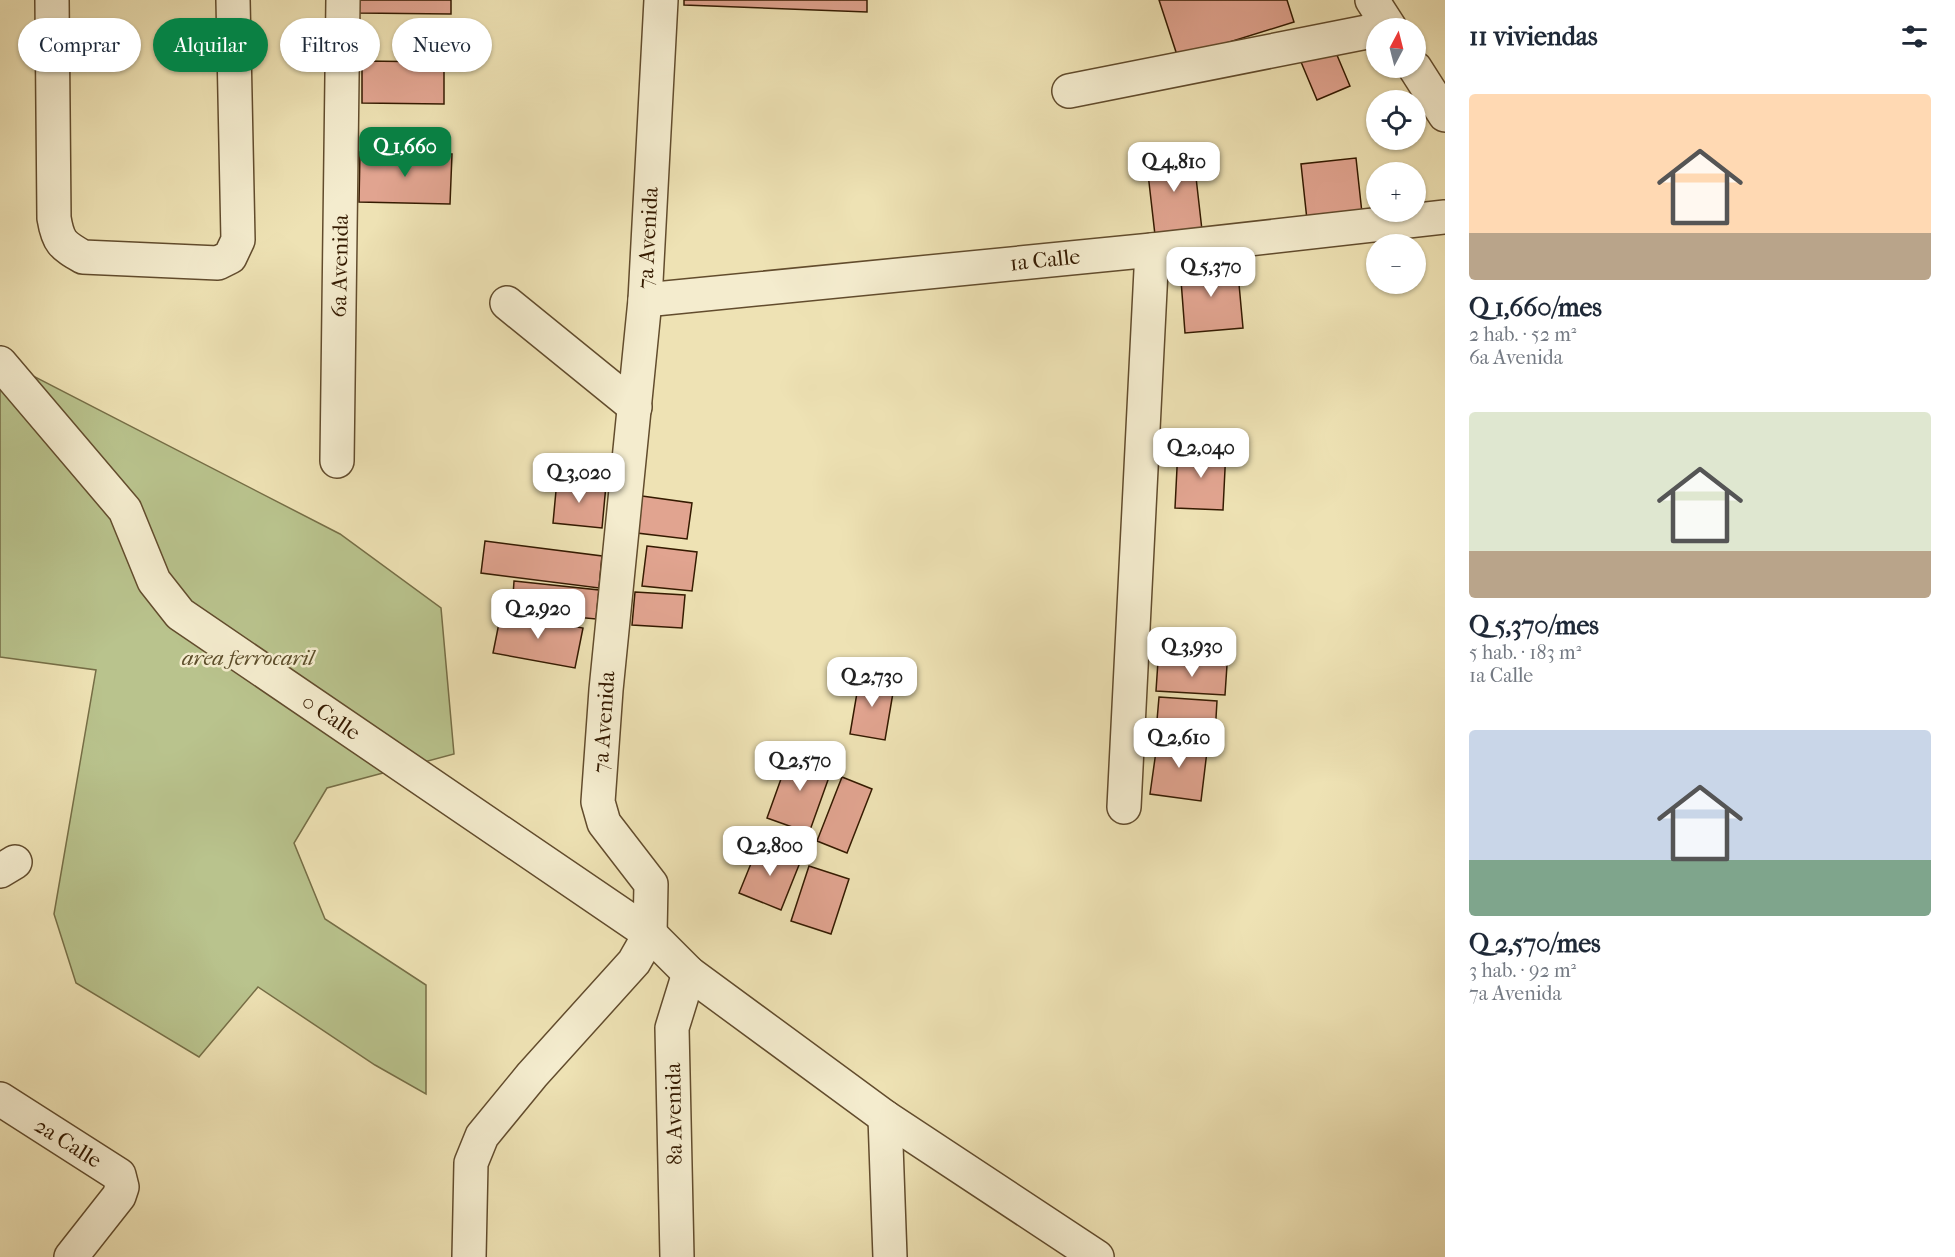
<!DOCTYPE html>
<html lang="es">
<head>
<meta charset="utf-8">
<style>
  body { margin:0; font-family:"IM FELL French Canon",serif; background:#f6f6f7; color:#1f2937; height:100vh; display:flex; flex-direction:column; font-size:22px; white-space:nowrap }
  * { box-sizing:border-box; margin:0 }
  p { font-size:20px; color:#747a83 }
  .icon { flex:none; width:33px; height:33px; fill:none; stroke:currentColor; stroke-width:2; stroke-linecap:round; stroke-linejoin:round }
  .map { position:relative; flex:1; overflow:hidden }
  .details { display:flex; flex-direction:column; background:#fff; width:510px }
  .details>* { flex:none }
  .hud { position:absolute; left:18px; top:18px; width:570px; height:54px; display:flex; gap:12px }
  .needle { width:39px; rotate:7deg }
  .controls { position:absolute; left:1366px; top:18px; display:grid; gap:12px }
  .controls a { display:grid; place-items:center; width:60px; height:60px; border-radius:50%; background:#fff; box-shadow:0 2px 4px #0004; font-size:30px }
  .price { position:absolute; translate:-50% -51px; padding:0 14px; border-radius:12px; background:#fff; color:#222; font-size:20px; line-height:39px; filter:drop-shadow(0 2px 3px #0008) }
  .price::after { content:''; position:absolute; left:50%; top:36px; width:18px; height:14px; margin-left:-9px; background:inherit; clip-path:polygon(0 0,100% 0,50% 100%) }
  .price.on { background:#0b8043; color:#fff }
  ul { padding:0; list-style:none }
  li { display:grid; align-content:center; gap:12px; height:318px; padding:0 24px }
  li span { display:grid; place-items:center; height:186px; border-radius:6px; color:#555 }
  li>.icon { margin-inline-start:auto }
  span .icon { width:108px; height:108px; fill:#fffc; stroke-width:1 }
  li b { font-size:26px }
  h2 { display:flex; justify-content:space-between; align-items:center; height:72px; padding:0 24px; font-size:26px }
  .tag { padding:0 21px; border-radius:27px; background:#fff; box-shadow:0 2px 4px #0004; font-size:21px; line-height:54px }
  .tag.on { background:#0b8043; color:#fff }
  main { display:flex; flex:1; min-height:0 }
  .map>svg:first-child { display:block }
</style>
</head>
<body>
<main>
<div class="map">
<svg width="1445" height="1257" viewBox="0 0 1445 1257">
  <rect width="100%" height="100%" fill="#eee2b4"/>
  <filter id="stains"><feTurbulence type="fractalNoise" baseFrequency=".00333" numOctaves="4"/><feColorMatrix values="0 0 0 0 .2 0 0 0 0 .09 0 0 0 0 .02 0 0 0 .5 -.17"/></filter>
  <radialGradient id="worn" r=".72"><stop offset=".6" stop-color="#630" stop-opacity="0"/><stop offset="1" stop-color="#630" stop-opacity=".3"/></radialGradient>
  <polygon fill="#b9c38d" stroke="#766e46" stroke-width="1.5" points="0,359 340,534 441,608 454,754 327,788 294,843 325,919 426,985 426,1094 375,1065 258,987 199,1057 76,983 54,914 96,670 0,657"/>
  <g fill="#e1a490" stroke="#341a00" stroke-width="1.5">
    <polygon points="358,0 451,0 451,14 358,13"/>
    <polygon points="684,0 867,0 867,12 684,5"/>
    <polygon points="1159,0 1287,0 1294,22 1178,58"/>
    <polygon points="1334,48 1350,86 1317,100 1301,62"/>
    <polygon points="362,61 444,62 444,104 362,103"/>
    <polygon points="1193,151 1202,230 1155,235 1146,156"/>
    <polygon points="360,152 452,154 450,204 359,202"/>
    <polygon points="1356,158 1362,213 1307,220 1301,164"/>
    <polygon points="1237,262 1243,328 1185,333 1180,267"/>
    <polygon points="1178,448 1226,449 1223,510 1175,508"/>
    <polygon points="557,480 606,485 602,528 553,523"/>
    <polygon points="642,496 692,503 687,539 637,533"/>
    <polygon points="485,541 602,556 599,588 481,573"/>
    <polygon points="647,546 697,552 692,591 642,586"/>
    <polygon points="514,581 599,590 596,619 512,611"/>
    <polygon points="635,592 685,595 682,628 632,625"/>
    <polygon points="501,613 583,628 575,668 493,653"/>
    <polygon points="1158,661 1227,665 1225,695 1156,691"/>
    <polygon points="860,675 895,681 885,740 850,734"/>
    <polygon points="1159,697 1217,701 1215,735 1156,732"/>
    <polygon points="1158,737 1208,743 1201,801 1150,794"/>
    <polygon points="791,751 833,766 809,833 767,818"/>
    <polygon points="842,777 872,789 847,853 817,841"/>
    <polygon points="759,844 801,860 781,910 739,893"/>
    <polygon points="809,866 849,879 831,934 791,921"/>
  </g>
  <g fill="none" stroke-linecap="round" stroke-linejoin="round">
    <g stroke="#624c2d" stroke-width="36">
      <g id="minor">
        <path d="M 52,0 L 54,218 C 58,242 62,245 83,257 L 218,263 L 230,257 L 238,240 L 233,0"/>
        <polyline points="1372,0 1390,28"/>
        <polyline points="1415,68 1445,115"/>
        <polyline points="1069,91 1377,30"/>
        <polyline points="645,300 1152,250 1445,217"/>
        <polyline points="507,303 635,407"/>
        <polyline points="0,363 125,510 154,581 180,614 650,934 689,973 885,1117 1097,1257"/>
        <polyline points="337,461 343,0"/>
        <polyline points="1124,807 1152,250"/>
        <polyline points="0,871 15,862"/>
        <polyline points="0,1099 119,1175 122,1187 119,1196 71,1257"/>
        <polyline points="885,1117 890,1257"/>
        <polyline points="469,1257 471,1163 482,1136 532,1075 634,962 650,934 651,884 604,823 598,802 606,690 645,300 661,0"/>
        <polyline points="677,1257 672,1028 689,973"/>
      </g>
    </g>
    <use href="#minor" stroke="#f4ecce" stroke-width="33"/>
  </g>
  <g text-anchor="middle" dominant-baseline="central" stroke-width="5" stroke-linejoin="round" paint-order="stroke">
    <g font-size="22" fill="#341a00" stroke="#f4ecce">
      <text transform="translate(648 238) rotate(-87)">7a Avenida</text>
      <text transform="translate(1045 260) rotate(-6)">1a Calle</text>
      <text transform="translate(340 266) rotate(-89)">6a Avenida</text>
      <text transform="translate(331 717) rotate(34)">0 Calle</text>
      <text transform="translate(604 722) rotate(-86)">7a Avenida</text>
      <text transform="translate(674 1114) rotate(-91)">8a Avenida</text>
      <text transform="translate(68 1143) rotate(32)">2a Calle</text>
    </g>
    <g font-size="22" font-style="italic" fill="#5c4d2a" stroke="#f4ecce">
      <text x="248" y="658">area ferrocaril</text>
    </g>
  </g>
  <rect width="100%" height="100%" filter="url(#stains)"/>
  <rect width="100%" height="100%" fill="url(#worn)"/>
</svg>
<div class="controls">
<a><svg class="needle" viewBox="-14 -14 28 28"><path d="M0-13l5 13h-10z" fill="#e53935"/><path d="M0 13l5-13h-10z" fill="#747a83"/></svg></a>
<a><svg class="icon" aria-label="locate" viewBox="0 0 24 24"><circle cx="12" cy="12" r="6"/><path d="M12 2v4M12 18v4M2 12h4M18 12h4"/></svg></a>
<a>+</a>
<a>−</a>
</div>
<b class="price on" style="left:405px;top:178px">Q 1,660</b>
<b class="price" style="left:1174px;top:193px">Q 4,810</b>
<b class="price" style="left:1211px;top:298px">Q 5,370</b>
<b class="price" style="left:1201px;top:479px">Q 2,040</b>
<b class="price" style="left:579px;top:504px">Q 3,020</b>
<b class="price" style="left:538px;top:640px">Q 2,920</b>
<b class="price" style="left:1192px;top:678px">Q 3,930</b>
<b class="price" style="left:872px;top:708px">Q 2,730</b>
<b class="price" style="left:1179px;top:769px">Q 2,610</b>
<b class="price" style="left:800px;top:792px">Q 2,570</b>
<b class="price" style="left:770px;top:877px">Q 2,800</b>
<div class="hud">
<a class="tag">Comprar</a>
<a class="tag on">Alquilar</a>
<a class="tag">Filtros</a>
<a class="tag">Nuevo</a>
</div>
</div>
<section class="details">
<h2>11 viviendas<svg class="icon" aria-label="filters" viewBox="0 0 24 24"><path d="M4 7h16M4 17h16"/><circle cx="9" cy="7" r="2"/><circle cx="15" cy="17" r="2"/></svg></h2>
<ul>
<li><span style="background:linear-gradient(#ffd9b3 75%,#b9a48a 0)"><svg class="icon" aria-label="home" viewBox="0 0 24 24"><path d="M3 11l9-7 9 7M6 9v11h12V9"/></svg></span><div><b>Q 1,660/mes</b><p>2 hab. · 52 m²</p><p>6a Avenida</p></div></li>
<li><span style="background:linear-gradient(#dfe7d0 75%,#b9a48a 0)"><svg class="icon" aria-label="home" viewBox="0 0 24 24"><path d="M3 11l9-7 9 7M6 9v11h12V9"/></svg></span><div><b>Q 5,370/mes</b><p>5 hab. · 183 m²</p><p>1a Calle</p></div></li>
<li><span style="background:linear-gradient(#c9d6e8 70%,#7fa58c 0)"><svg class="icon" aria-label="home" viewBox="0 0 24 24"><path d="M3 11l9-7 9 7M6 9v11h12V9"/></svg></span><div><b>Q 2,570/mes</b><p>3 hab. · 92 m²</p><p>7a Avenida</p></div></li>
</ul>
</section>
</main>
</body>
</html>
